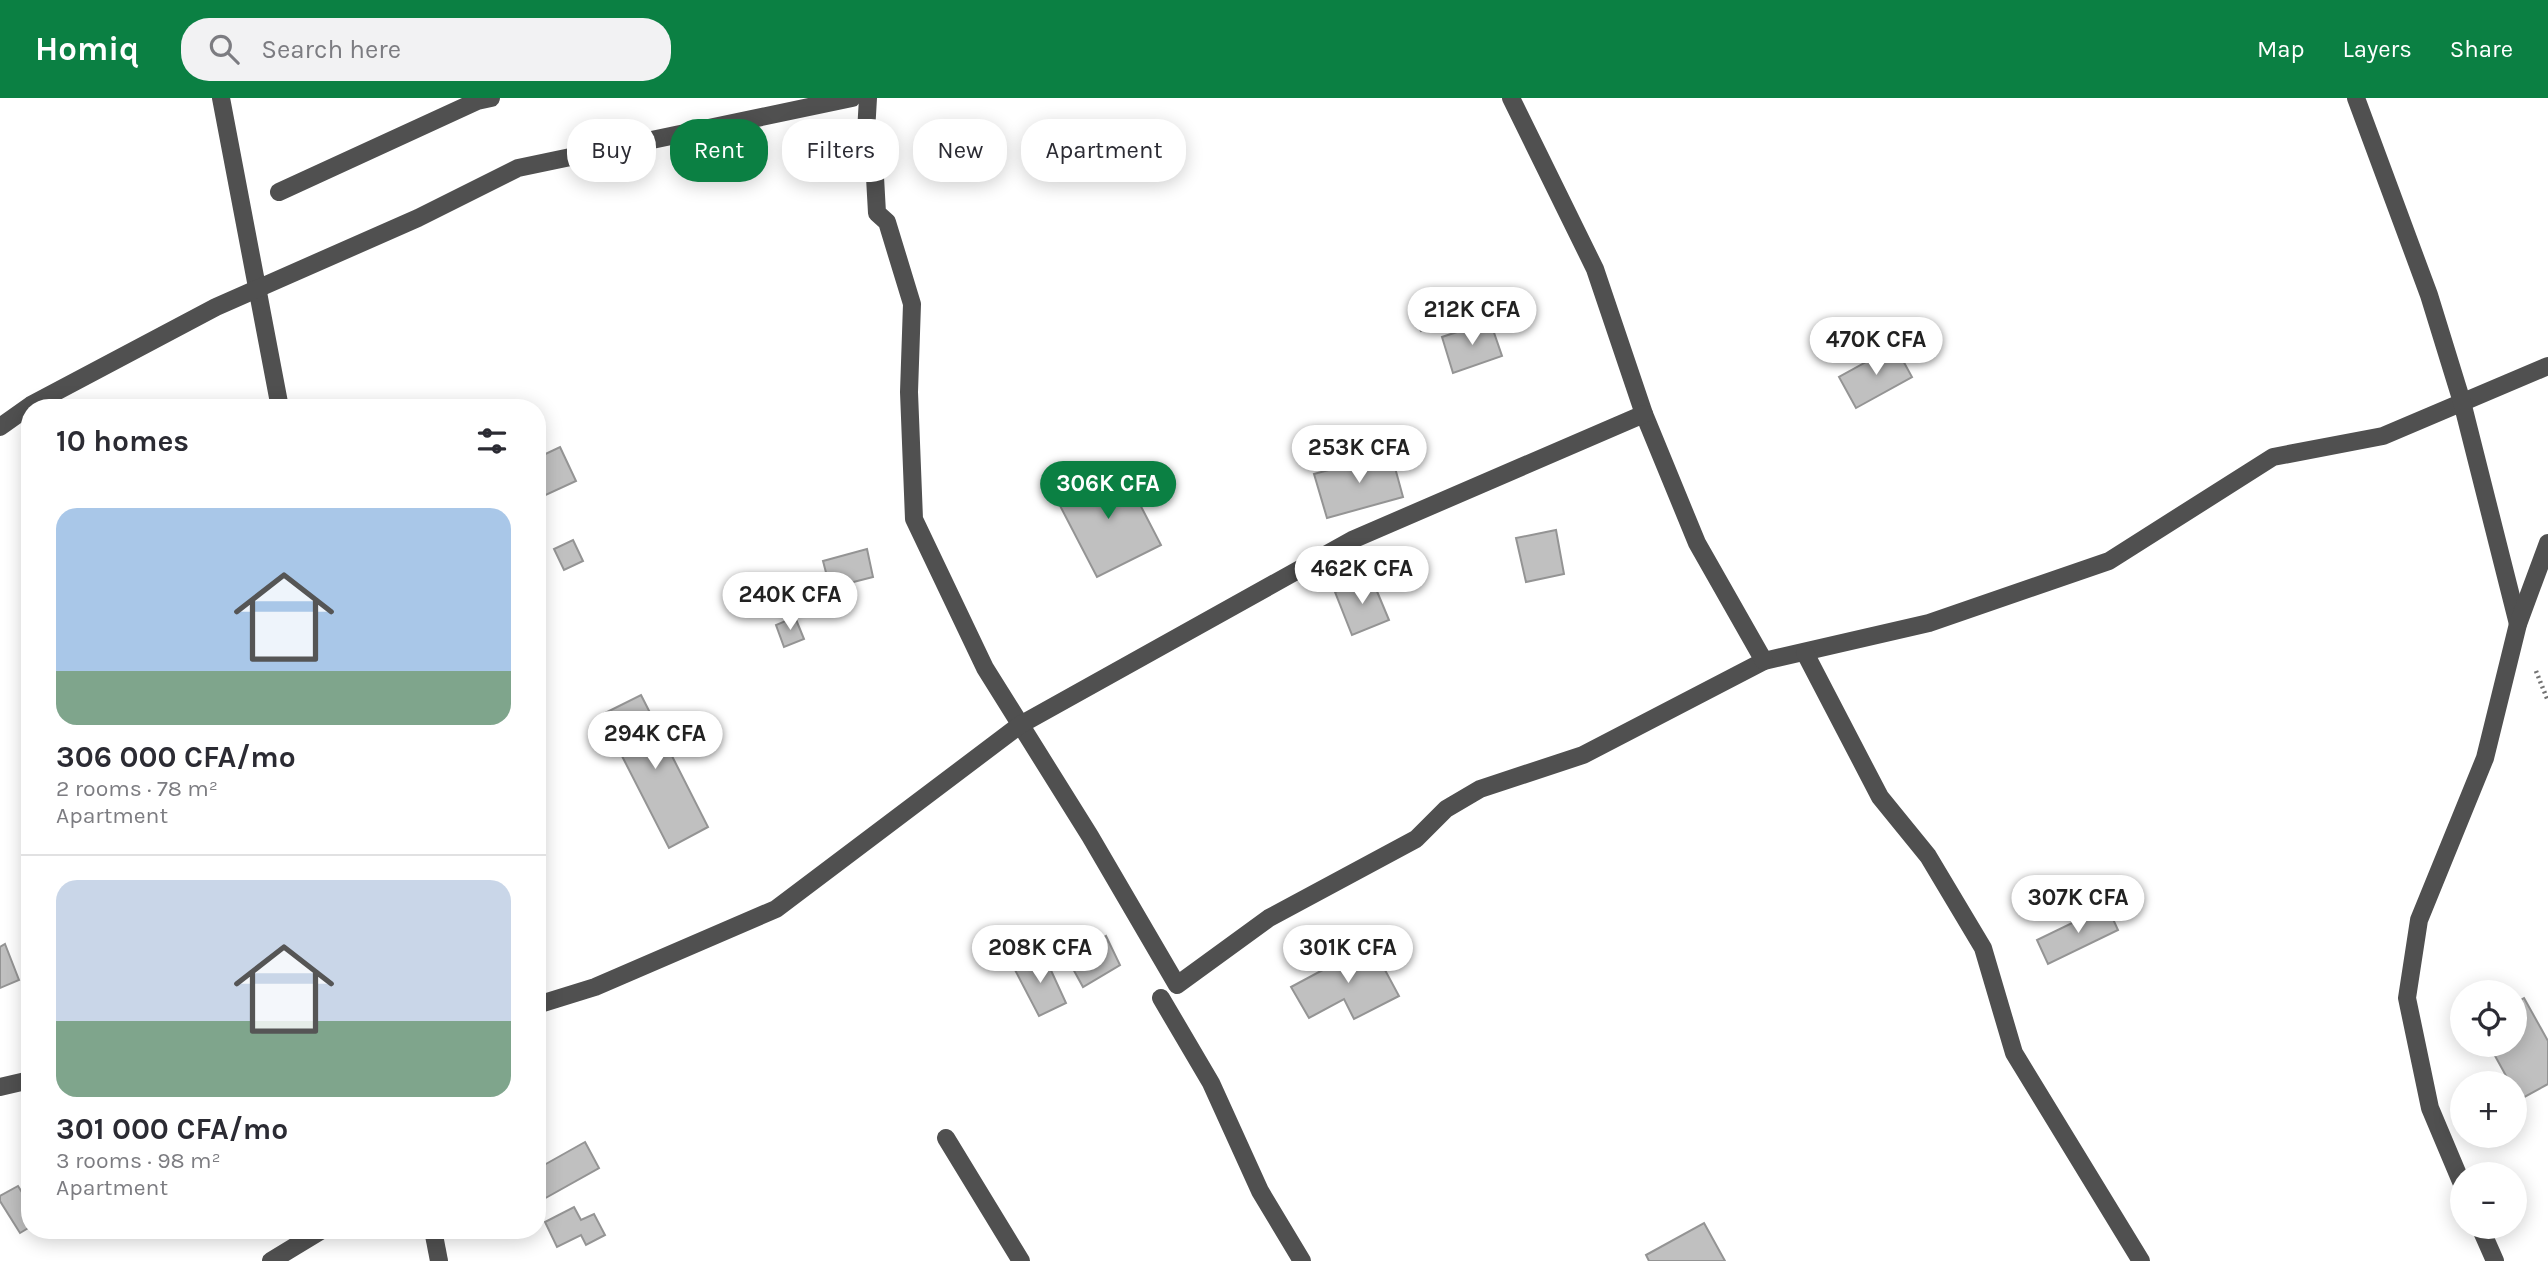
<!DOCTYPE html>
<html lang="en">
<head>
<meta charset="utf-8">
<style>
  body { margin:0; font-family:Karla,sans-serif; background:#f2f2f3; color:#2b2b33; height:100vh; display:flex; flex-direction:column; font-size:26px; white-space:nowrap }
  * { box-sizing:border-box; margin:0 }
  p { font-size:23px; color:#7c7c81 }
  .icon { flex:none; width:38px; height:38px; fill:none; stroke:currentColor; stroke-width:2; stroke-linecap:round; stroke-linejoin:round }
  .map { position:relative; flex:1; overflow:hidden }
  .side { position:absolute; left:21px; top:301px; width:525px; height:840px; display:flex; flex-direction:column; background:#fff; border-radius:28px; box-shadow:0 4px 18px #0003 }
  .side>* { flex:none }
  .banner { position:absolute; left:567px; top:21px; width:665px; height:63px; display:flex; gap:14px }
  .fabs { position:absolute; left:2450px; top:882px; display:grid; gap:14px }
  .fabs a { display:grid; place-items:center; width:77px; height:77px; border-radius:50%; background:#fff; box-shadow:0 4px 18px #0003; font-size:35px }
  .price { position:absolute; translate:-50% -60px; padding:0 16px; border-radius:24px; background:#fff; color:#222; font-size:23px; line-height:46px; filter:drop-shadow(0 2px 4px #0008) }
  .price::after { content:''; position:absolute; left:50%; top:42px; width:21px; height:16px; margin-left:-10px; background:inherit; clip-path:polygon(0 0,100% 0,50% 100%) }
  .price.selected { background:#0b8043; color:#fff }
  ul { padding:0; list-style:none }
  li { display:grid; align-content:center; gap:14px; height:371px; padding:0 35px }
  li+li { border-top:2px solid #e1e1e2 }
  li span { display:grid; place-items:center; height:217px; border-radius:21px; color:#555 }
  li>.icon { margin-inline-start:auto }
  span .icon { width:126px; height:126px; fill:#fffc; stroke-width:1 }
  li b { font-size:30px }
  h2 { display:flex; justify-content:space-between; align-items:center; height:84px; padding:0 35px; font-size:30px }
  .chip { padding:0 24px; border-radius:28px; background:#fff; box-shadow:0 4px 18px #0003; font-size:24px; line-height:63px }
  .chip.selected { background:#0b8043; color:#fff }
  header { display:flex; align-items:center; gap:42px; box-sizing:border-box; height:98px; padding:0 35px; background:#0b8043; color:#fff }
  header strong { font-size:33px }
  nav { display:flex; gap:38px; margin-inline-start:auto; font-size:24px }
  .search { width:490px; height:63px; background:#f2f2f3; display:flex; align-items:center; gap:18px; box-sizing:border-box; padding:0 24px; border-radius:28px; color:#7c7c81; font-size:26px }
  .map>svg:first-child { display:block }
</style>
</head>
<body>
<header>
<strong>Homiq</strong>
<div class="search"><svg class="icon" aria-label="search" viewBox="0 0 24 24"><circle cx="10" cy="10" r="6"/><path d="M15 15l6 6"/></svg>Search here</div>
<nav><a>Map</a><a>Layers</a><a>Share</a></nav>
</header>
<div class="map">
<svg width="2548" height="1163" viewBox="0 0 2548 1163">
  <rect width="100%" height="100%" fill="#fff"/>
  <g fill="#c0c0c0" stroke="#949494" stroke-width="2">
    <polygon points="1437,205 1445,220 1421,233 1413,218"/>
    <polygon points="1490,223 1502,258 1453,275 1442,239"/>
    <polygon points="1895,248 1912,279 1856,310 1839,279"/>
    <polygon points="560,349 576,383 537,401 537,360"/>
    <polygon points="1391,355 1403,399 1327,420 1314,376"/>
    <polygon points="1120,368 1161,447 1097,479 1056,400"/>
    <polygon points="1556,432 1564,476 1526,484 1516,440"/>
    <polygon points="573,442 583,463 564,472 554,451"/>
    <polygon points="867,451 873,479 830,490 823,463"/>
    <polygon points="1371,479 1389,522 1352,537 1335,494"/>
    <polygon points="795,519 804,541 784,549 776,527"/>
    <polygon points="641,597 708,729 669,750 601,617"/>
    <polygon points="2107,808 2118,832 2048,866 2037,842"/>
    <polygon points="1106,838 1120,867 1083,889 1067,860"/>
    <polygon points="5,846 19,882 0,890 0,849"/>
    <polygon points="1371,846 1399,898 1354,921 1344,901 1309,920 1291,889"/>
    <polygon points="1043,855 1066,905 1039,918 1014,870"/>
    <polygon points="2524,900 2548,943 2548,986 2519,1002 2515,985 2510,985 2489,947 2515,947 2515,905"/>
    <polygon points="585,1044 599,1070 542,1102 537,1093 537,1071"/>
    <polygon points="18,1088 30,1107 30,1129 20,1135 0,1103 0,1098"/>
    <polygon points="574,1109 581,1122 594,1116 605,1137 586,1147 581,1137 557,1149 545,1124"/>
    <polygon points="1704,1125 1725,1163 1649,1163 1646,1157"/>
  </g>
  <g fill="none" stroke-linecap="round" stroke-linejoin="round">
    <polyline stroke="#727272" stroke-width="4.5" stroke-dasharray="2 3.5" stroke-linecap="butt" points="2536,573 2548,603"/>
    <g stroke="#505050" stroke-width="18">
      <polyline points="221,0 280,310"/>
      <polyline points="868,0 865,51 875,79 877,115 887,124 912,206 909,294 914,421 985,570 1090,738 1177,887 1269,820 1416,741 1446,711 1480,691 1583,657 1764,563 1929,525 2109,463 2273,359 2383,338 2548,268"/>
      <polyline points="1511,0 1595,171 1644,316 1697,445 1764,563"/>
      <polyline points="2356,0 2429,197 2462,304 2518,526"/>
      <polyline points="279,94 477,3 491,0"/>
      <polyline points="0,329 31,307 216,209 418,120 518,70 852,0"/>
      <polyline points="1805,555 1880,699 1928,758 1983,850 2014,955 2141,1163"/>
      <polyline points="1161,900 1211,985 1260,1093 1302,1163"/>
      <polyline points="537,907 595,889 776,811 1020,627 1352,442 1644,316"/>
      <polyline points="0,989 30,982"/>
      <polyline points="946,1040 1021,1163"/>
      <polyline points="2462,1086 2430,1010 2407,900 2419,822 2485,660 2518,526 2548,445"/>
      <polyline points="2480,1129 2495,1163"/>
      <polyline points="433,1132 439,1163"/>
      <polyline points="271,1163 322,1132"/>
    </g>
  </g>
</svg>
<div class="fabs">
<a><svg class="icon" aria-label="locate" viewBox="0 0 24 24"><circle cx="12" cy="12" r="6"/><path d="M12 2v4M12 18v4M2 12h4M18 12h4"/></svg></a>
<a>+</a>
<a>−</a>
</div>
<b class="price" style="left:1472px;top:249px">212K CFA</b>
<b class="price" style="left:1876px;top:279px">470K CFA</b>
<b class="price" style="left:1359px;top:387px">253K CFA</b>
<b class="price selected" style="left:1108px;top:423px">306K CFA</b>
<b class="price" style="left:1362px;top:508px">462K CFA</b>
<b class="price" style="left:790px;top:534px">240K CFA</b>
<b class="price" style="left:655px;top:673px">294K CFA</b>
<b class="price" style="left:2078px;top:837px">307K CFA</b>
<b class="price" style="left:1040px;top:887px">208K CFA</b>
<b class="price" style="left:1348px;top:887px">301K CFA</b>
<div class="banner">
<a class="chip">Buy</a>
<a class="chip selected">Rent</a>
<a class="chip">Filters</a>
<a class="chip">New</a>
<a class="chip">Apartment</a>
</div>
<section class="side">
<h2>10 homes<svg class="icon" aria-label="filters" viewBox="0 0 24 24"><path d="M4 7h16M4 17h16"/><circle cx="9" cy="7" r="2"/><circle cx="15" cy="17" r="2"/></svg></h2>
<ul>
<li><span style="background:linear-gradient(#a9c7e8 75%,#7fa58c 0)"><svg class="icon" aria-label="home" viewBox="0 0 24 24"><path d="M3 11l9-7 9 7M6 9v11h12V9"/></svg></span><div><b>306 000 CFA/mo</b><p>2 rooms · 78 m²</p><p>Apartment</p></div></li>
<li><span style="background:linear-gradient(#c9d6e8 65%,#7fa58c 0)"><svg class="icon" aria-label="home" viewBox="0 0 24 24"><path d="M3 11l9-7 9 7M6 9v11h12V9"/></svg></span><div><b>301 000 CFA/mo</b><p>3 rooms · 98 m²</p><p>Apartment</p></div></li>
</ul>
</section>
</div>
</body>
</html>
